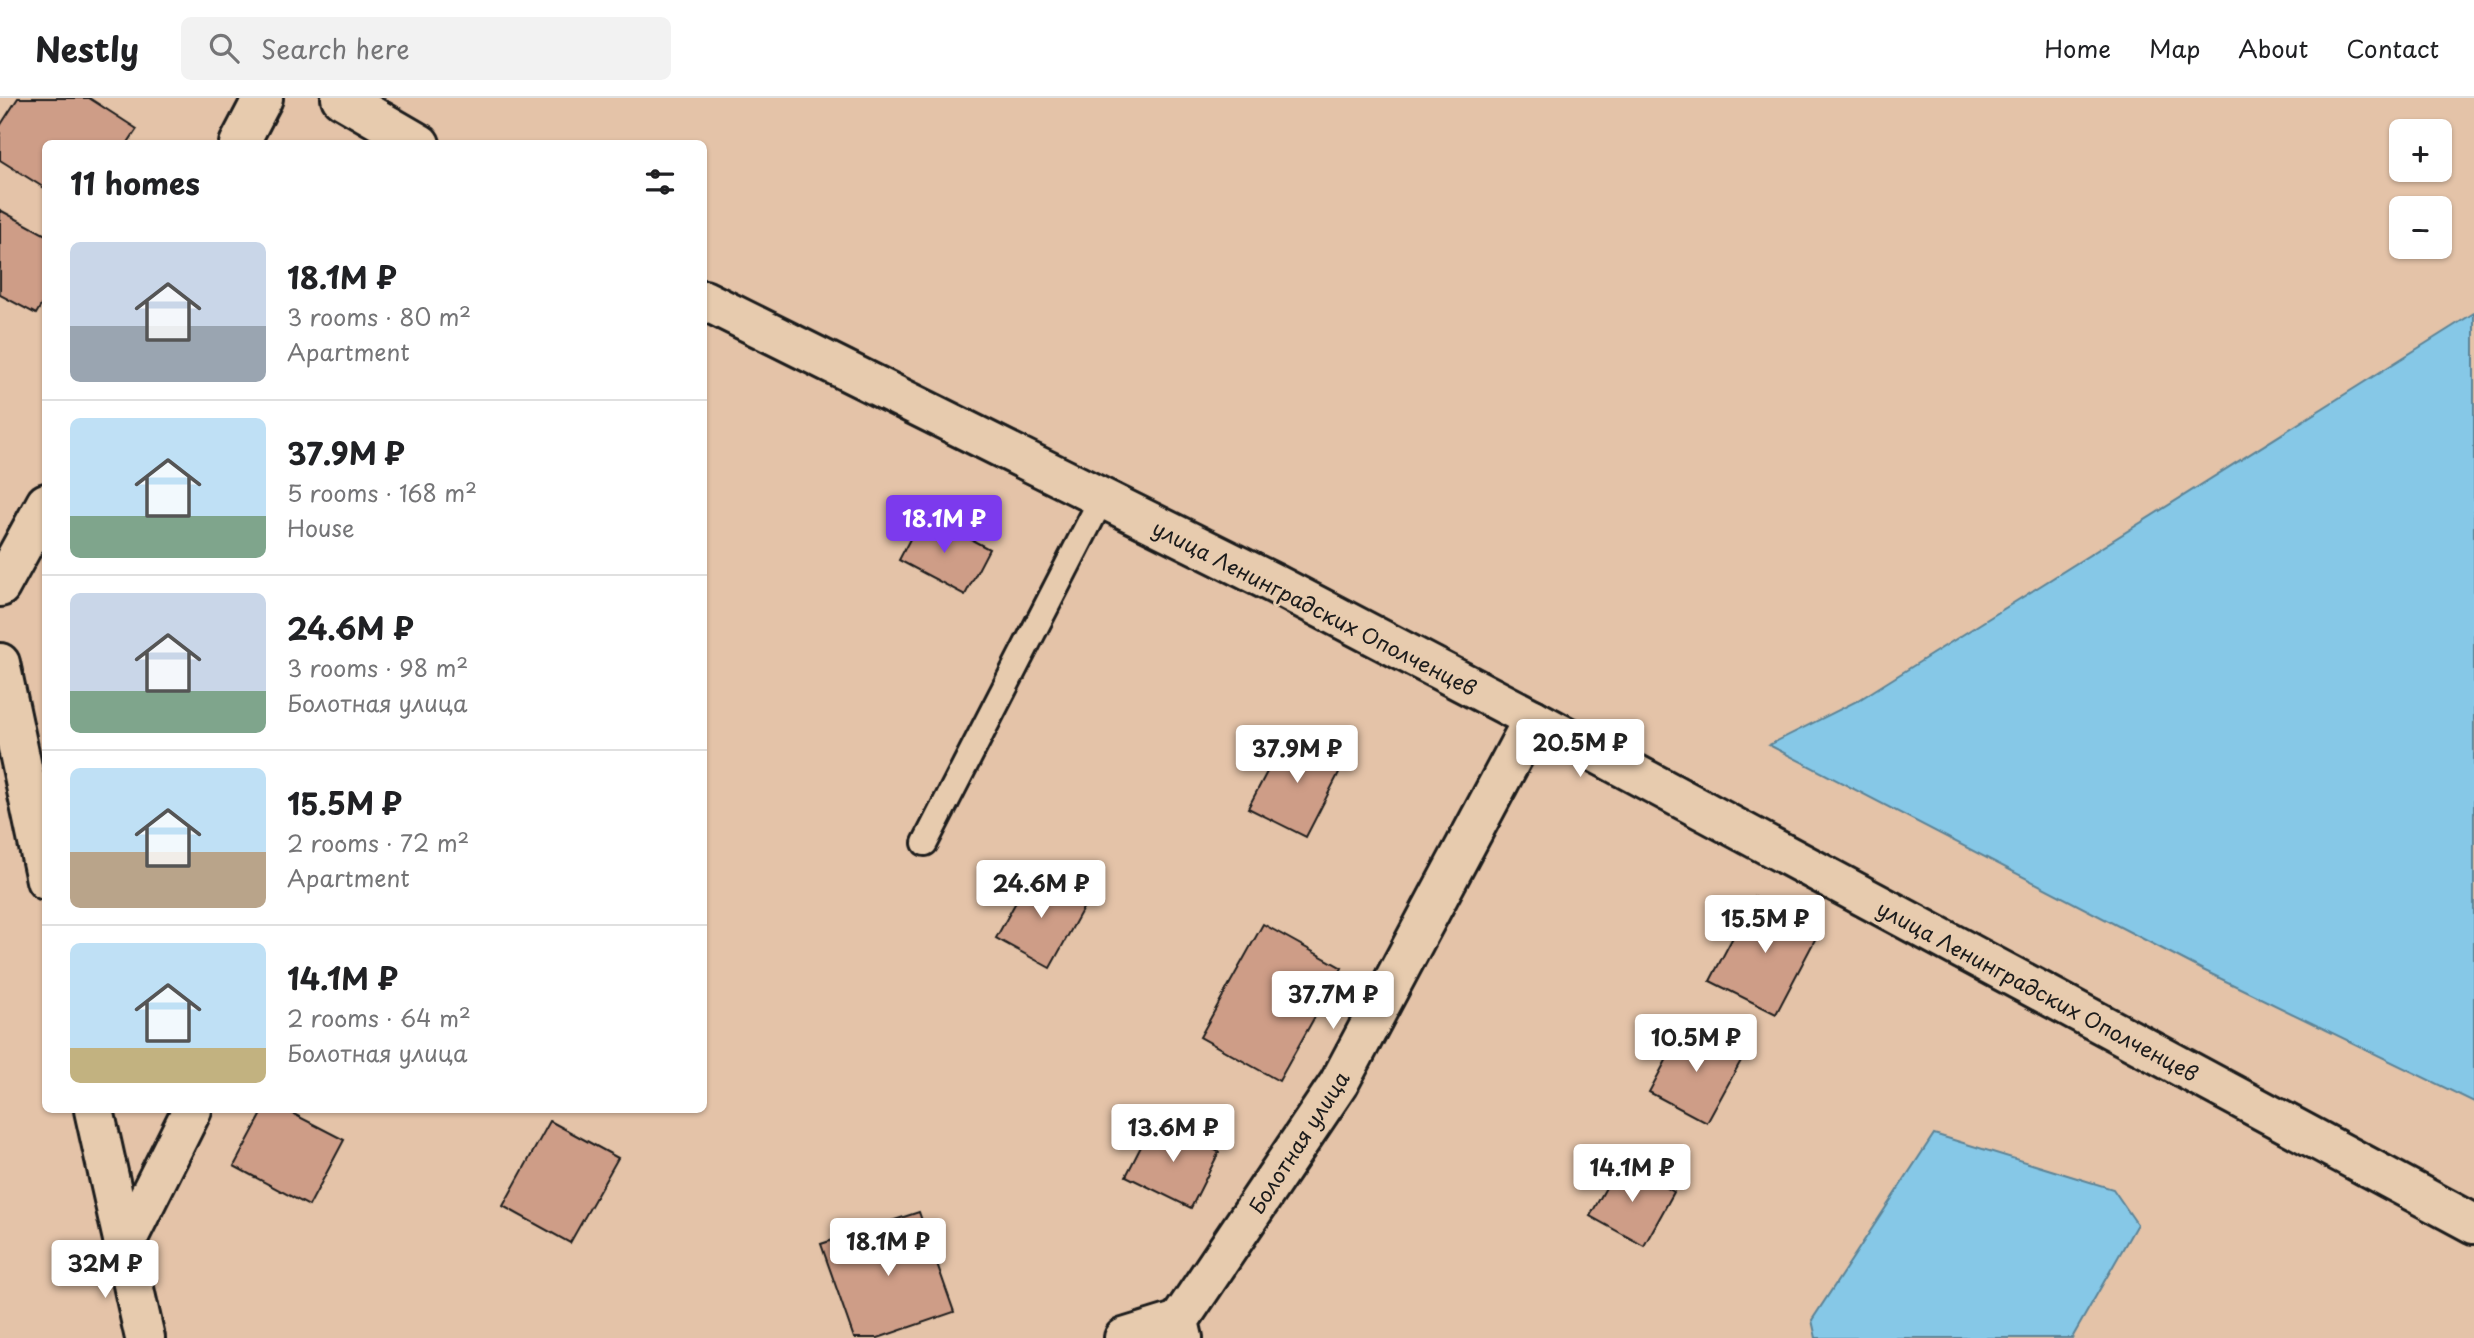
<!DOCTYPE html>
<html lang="en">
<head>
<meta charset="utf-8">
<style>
  body { margin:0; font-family:"Playpen Sans",sans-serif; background:#f2f2f2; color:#202124; height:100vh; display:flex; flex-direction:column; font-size:26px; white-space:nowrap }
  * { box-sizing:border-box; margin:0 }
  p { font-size:23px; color:#757577 }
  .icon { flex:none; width:38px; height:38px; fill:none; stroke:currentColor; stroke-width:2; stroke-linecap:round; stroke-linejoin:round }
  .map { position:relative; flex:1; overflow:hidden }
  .side { position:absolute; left:42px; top:42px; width:665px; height:973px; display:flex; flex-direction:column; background:#fff; border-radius:10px; box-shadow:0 2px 5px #0004 }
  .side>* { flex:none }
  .buttons { position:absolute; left:2389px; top:21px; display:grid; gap:14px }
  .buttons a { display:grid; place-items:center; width:63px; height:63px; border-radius:10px; background:#fff; box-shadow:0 2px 5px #0004; font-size:35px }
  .price { position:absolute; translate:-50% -60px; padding:0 16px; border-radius:7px; background:#fff; color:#222; font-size:23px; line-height:46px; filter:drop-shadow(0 2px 4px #0008) }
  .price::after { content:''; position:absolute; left:50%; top:42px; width:21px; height:16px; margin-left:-10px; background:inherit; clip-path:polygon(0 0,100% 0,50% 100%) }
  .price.active { background:#7c3aed; color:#fff }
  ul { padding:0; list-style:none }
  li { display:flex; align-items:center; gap:21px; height:175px; padding:0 28px }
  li+li { border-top:2px solid #e0e0e0 }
  li span { display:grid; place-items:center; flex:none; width:196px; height:140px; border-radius:10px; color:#555 }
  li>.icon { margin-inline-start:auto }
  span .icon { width:84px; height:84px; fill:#fffc; stroke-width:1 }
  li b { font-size:30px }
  h2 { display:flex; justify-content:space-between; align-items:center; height:84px; padding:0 28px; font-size:30px }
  header { display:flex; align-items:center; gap:42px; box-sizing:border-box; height:98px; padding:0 35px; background:#fff; border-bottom:2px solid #e0e0e0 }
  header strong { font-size:33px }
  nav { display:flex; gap:38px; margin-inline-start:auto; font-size:24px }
  .search { width:490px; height:63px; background:#f2f2f2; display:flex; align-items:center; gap:18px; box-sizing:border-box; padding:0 24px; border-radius:10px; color:#757577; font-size:26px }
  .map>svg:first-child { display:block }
</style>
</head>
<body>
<header>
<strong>Nestly</strong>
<div class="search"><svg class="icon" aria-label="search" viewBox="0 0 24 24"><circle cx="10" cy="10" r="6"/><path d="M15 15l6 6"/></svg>Search here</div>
<nav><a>Home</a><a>Map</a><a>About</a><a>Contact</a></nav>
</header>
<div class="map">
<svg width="2474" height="1240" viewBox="0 0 2474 1240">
  <rect width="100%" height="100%" fill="#e4c3a8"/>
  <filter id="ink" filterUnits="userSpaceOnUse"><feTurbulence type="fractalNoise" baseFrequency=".0143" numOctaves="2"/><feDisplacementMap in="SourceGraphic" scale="14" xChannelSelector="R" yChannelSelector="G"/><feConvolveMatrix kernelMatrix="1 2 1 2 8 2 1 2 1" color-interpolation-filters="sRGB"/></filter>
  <g filter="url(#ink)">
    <g fill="#86c8e7" stroke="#5c8396" stroke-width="2">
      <polygon points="2474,215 2474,1004 2203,872 1769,647 1859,602"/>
      <polygon points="1934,1036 2113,1091 2137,1126 2072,1240 1816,1240 1812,1222"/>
    </g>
    <g fill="#ce9d87" stroke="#1c1c1c" stroke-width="2">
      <polygon points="18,0 89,0 137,31 127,46 46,46 46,91 0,62 0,28"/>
      <polygon points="0,112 46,137 46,199 36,216 0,197"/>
      <polygon points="923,416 989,451 965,497 899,462"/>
      <polygon points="1288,634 1345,663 1306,739 1248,710"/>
      <polygon points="1032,775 1086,805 1050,870 996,840"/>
      <polygon points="1754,799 1820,832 1776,916 1710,883"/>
      <polygon points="1263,826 1342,870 1279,983 1200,939"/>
      <polygon points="1685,927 1743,959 1707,1025 1649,994"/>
      <polygon points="264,1012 286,1012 344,1042 309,1108 234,1068"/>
      <polygon points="1155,1021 1219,1054 1191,1110 1126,1078"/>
      <polygon points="550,1023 618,1060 570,1145 503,1108"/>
      <polygon points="1621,1063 1674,1094 1644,1148 1590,1118"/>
      <polygon points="919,1114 954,1214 878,1240 854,1240 821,1146"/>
    </g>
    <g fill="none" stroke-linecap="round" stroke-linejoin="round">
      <g stroke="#1c1c1c" stroke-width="30">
        <polyline id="lane" points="925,745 1102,400"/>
      </g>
      <g stroke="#1c1c1c" stroke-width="44">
        <g id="street">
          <polyline points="341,0 420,46"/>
          <polyline points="239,46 263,0"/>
          <polyline points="704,202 1273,485 1533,621 2474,1126"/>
          <polyline points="0,489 46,405"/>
          <polyline points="0,565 46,782"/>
          <polyline points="94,1012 145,1240"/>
          <polyline points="123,1150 192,1012"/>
          <polyline points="1124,1240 1179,1223"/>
          <polyline points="1183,1240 1179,1223 1339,985 1533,621"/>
        </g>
      </g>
      <use href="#lane" stroke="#e7cbae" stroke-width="24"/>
      <use href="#street" stroke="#e7cbae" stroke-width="38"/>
    </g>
  </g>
  <g text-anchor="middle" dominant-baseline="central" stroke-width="6" stroke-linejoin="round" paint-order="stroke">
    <g font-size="21" fill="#1c1c1c" stroke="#e7cbae">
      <text transform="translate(1315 509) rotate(27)">улица Ленинградских Ополченцев</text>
      <text transform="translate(2038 892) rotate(28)">улица Ленинградских Ополченцев</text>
      <text transform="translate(1298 1044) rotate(-57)">Болотная улица</text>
    </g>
  </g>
</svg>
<div class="buttons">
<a>+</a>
<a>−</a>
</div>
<b class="price active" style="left:944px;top:457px">18.1M ₽</b>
<b class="price" style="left:1580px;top:681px">20.5M ₽</b>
<b class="price" style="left:1297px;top:687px">37.9M ₽</b>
<b class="price" style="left:1041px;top:822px">24.6M ₽</b>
<b class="price" style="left:1765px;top:857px">15.5M ₽</b>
<b class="price" style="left:1333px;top:933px">37.7M ₽</b>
<b class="price" style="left:1696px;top:976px">10.5M ₽</b>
<b class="price" style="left:1173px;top:1066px">13.6M ₽</b>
<b class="price" style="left:1632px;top:1106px">14.1M ₽</b>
<b class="price" style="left:888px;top:1180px">18.1M ₽</b>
<b class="price" style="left:105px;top:1202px">32M ₽</b>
<section class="side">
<h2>11 homes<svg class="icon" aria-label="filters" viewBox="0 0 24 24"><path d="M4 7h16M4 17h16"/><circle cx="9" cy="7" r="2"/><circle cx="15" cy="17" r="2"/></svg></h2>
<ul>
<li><span style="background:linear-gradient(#c9d6e8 60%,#9aa5b1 0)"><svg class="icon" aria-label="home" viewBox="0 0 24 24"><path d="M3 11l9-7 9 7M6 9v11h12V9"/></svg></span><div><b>18.1M ₽</b><p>3 rooms · 80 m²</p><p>Apartment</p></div></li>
<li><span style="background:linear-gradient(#bfe0f5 70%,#7fa58c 0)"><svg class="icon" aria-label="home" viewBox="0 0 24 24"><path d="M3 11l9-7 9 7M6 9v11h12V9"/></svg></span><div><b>37.9M ₽</b><p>5 rooms · 168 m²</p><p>House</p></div></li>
<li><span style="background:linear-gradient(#c9d6e8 70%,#7fa58c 0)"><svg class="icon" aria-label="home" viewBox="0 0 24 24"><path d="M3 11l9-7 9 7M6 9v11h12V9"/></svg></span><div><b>24.6M ₽</b><p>3 rooms · 98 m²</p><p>Болотная улица</p></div></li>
<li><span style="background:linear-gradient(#bfe0f5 60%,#b9a48a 0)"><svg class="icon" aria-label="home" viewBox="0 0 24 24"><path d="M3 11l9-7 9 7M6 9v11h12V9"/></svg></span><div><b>15.5M ₽</b><p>2 rooms · 72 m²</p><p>Apartment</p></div></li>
<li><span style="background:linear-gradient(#bfe0f5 75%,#c2b280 0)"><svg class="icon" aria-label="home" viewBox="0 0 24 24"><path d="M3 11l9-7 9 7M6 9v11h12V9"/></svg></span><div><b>14.1M ₽</b><p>2 rooms · 64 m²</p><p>Болотная улица</p></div></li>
</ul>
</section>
</div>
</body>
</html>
